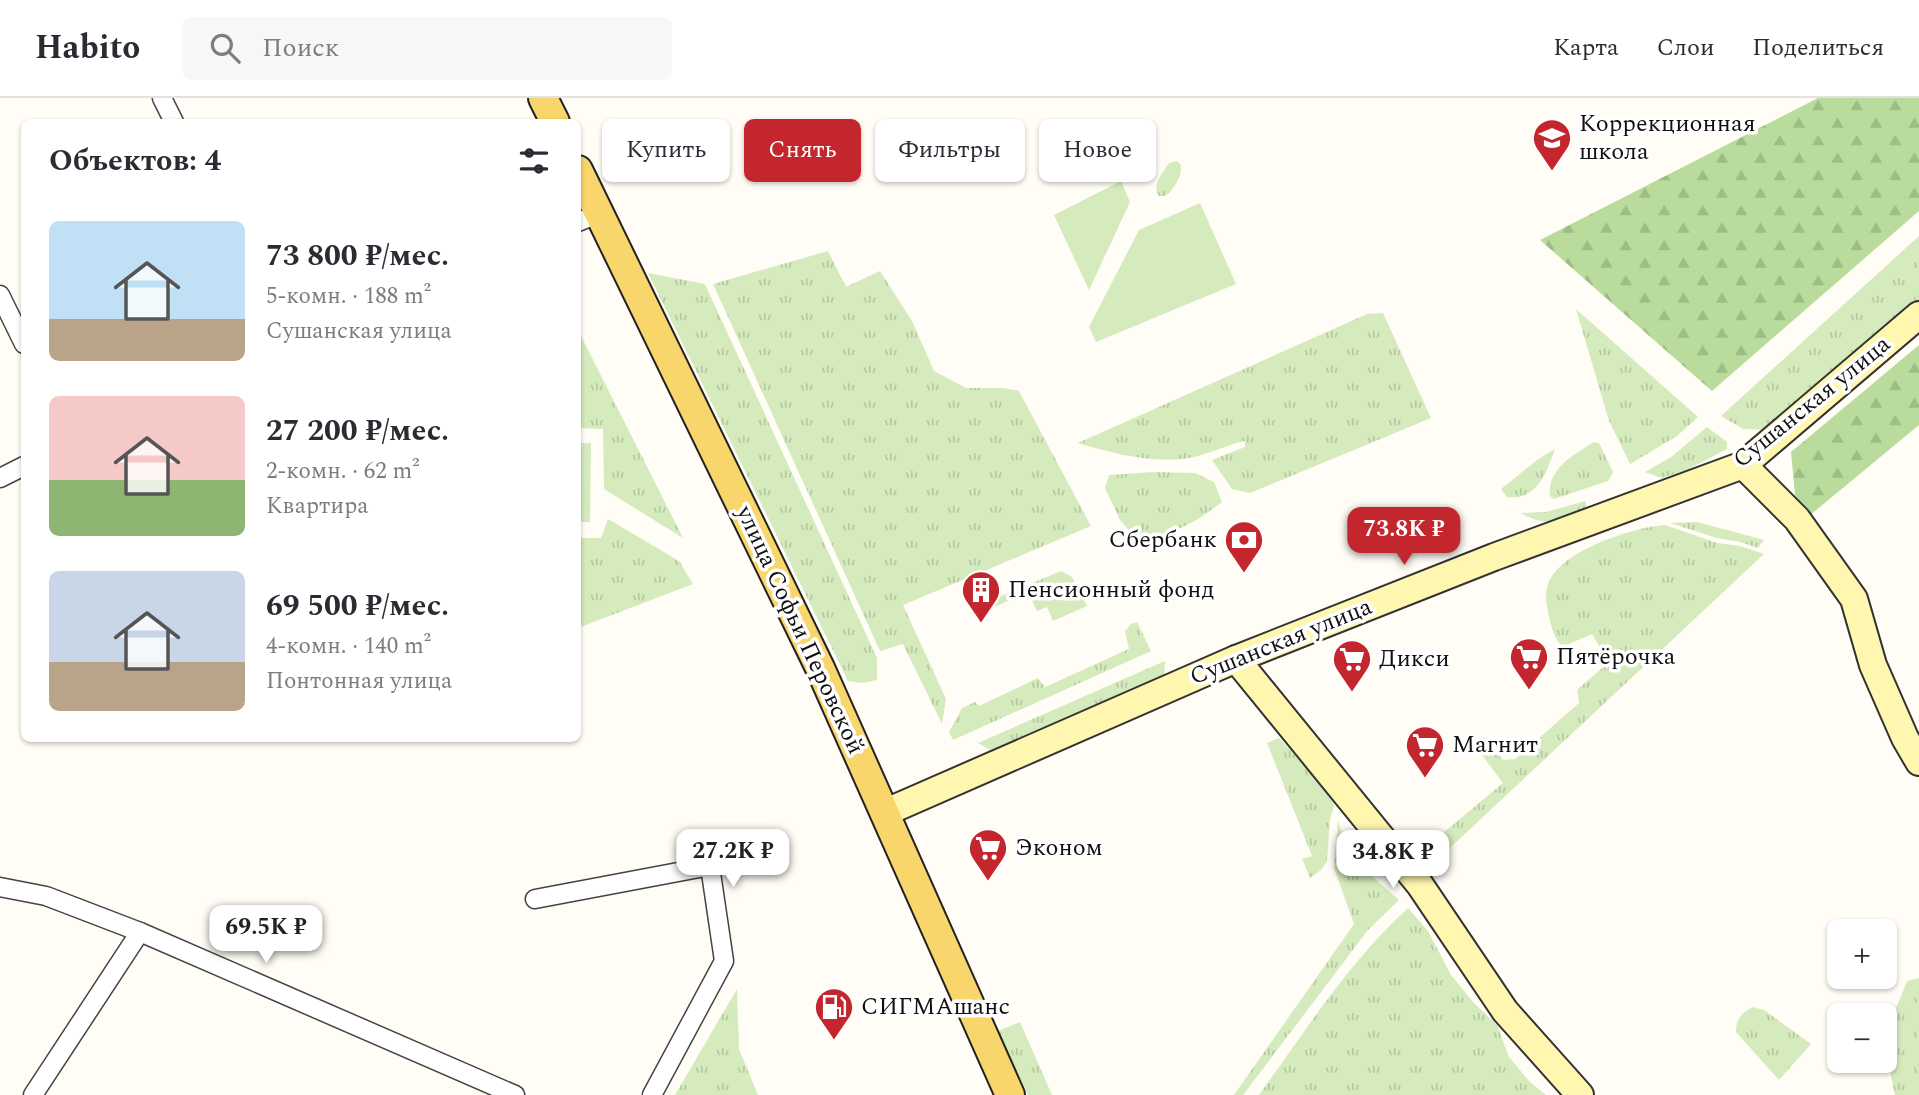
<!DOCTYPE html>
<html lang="ru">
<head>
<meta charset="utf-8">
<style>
  body { margin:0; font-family:Spectral,serif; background:#f7f7f7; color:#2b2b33; height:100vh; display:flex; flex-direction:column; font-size:26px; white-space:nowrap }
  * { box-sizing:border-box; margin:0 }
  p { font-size:23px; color:#7c7c81 }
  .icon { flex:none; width:38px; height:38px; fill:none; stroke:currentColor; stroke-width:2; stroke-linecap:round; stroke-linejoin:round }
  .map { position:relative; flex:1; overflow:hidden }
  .details { position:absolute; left:21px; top:21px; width:560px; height:623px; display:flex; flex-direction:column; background:#fff; border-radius:10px; box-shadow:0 2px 5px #0004 }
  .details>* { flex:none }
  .top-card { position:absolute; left:602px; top:21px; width:665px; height:63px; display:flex; gap:14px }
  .buttons { position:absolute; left:1827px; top:821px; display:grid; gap:14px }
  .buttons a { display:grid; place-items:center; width:70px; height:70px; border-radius:10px; background:#fff; box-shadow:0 2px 5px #0004; font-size:35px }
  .price { position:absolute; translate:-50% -60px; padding:0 16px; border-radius:14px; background:#fff; color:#222; font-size:23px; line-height:46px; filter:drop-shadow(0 2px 4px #0008) }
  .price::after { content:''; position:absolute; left:50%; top:42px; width:21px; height:16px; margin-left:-10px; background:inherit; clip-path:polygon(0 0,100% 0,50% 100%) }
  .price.active { background:#c4262e; color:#fff }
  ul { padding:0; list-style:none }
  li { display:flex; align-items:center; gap:21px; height:175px; padding:0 28px }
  li span { display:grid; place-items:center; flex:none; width:196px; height:140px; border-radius:10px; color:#555 }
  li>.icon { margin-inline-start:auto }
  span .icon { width:84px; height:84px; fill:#fffc; stroke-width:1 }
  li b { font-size:30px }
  h2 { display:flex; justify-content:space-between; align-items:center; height:84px; padding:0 28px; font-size:30px }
  .pill { padding:0 24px; border-radius:10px; background:#fff; box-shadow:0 2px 5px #0004; font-size:24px; line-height:63px }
  .pill.active { background:#c4262e; color:#fff }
  header { display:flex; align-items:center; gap:42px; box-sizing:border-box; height:98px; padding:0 35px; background:#fff; border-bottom:2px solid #e1e1e2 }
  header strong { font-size:33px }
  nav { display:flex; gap:38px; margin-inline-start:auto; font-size:24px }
  .search { width:490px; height:63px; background:#f7f7f7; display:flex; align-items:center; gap:18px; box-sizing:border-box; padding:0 24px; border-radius:10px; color:#7c7c81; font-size:26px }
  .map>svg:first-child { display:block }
</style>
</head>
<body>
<header>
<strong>Habito</strong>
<div class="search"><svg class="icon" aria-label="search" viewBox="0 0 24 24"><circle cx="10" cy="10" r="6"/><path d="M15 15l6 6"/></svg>Поиск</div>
<nav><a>Карта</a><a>Слои</a><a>Поделиться</a></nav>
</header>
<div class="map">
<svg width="1919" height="997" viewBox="0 0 1919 997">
  <defs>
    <pattern id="grass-tufts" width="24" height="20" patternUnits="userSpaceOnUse" patternTransform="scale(1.75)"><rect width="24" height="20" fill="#d5ebbd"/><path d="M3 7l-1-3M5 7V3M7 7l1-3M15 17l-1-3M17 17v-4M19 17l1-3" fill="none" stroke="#b6c8a1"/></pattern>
    <pattern id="forest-firs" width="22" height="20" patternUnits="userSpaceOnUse" patternTransform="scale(1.75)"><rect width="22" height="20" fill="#b9dc9c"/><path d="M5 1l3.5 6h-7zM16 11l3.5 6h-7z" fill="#9ebc85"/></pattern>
  </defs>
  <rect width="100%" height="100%" fill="#fffdf5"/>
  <g fill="url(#grass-tufts)">
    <path d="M 1177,63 L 1181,67 C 1182,79 1174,91 1165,98 L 1159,98 C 1151,87 1163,75 1169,65 Z"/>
    <polygon points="1919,138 1919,203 1771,332 1743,331 1721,318"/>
    <polygon points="828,153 846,189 880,173 912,223 934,273 966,290 1003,290 1019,293 1091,428 903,507 946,601 942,626 903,546 880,553 713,186"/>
    <polygon points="648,175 705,186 877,560 877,582 861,585 848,583"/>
    <polygon points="1576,211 1698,319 1677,338 1630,366 1609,323"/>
    <path d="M 1383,215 L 1431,320 L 1250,395 L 1232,391 L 1212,362 L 1245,349 L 1245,343 C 1229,346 1214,354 1198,358 C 1162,368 1113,356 1078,345 L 1367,216 Z"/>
    <polygon points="578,232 683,440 604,391 603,331 578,330"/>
    <polygon points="1707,329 1727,344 1727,351 1687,372 1661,380 1645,374 1671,359"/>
    <path d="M 1594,344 L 1599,345 L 1613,374 L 1608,383 L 1554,401 L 1550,398 C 1547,371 1574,356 1594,344 Z"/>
    <polygon points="578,345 591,345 590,424 578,424"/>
    <path d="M 1555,351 C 1547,374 1537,403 1507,399 L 1501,391 L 1537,362 Z"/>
    <polygon points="1154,374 1195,375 1214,384 1222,404 1200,420 1152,445 1138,443 1120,422 1105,390 1109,377"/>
    <path d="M 1585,403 L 1587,408 C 1562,422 1548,431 1521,415 L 1546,414 Z"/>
    <polygon points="608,421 679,463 693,486 578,530 578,440 601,440"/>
    <polygon points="1697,424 1764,442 1758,450 1740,444 1717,440 1670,425"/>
    <path d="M 1665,427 L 1717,445 L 1740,448 L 1764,456 L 1423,775 L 1415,764 L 1418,756 L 1503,685 L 1475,648 L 1484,639 L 1503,662 L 1515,661 L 1579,605 L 1577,592 L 1609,564 L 1592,536 L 1562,549 C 1554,539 1552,531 1549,519 C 1547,509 1544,497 1548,487 C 1558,453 1634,429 1665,427 Z"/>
    <polygon points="1061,473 1072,479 1087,508 1053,523 1047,509 1037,513 1028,494 981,515 977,508"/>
    <polygon points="1137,524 1151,553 953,642 949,634 962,610 975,604 979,608 1038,580 1045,589 1129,551 1125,533 1131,526"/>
    <polygon points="1165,563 1164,579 990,652 978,645"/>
    <polygon points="1279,640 1330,695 1334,708 1330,721 1327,763 1322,771 1310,780 1302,761 1312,758 1267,645"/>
    <polygon points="1338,723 1350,759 1399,802 1368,832 1243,997 1234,997 1354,826 1334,770"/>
    <path d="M 1408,810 L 1428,833 L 1451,877 L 1474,905 L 1497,927 L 1509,959 L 1529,983 L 1546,997 L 1259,997 C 1306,932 1349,864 1408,810 Z"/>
    <polygon points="1919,880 1919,997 1895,997 1891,978 1890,957 1885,950 1885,925 1897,908 1907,883"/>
    <polygon points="737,891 739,951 758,997 675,997"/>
    <path d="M 1752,909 L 1764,912 L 1811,946 L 1779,982 L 1736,934 C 1736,921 1741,916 1752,909 Z"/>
    <polygon points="1020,924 1052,997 1028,997 998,933"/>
  </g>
  <g fill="url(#forest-firs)">
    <polygon points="1818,0 1919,0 1919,113 1712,293 1540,142"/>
    <polygon points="1919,247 1919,327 1809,418 1795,397 1791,354"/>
  </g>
  <g fill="#d5ebbd">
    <polygon points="1121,83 1130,104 1089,192 1054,117"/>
    <polygon points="1200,105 1236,186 1096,244 1089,229 1139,132"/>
  </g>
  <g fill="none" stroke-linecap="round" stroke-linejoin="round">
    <g stroke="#444" stroke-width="21">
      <g id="street">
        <polyline points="162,0 174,24"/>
        <polyline points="578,124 598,116"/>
        <polyline points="0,197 24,246"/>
        <polyline points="0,380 24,368"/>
        <polyline points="0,789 46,798 140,834 515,997"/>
        <polyline points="535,801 710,768 724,863 652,997"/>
        <polyline points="33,997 140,834"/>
      </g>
    </g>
    <g stroke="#333" stroke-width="30">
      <g id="secondary">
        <polyline points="1743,367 1797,421 1854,501 1873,567 1905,640 1919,664"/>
        <polyline points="1236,561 1420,787 1505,913 1580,997"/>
        <polyline points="884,715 1236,561 1494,459 1743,367 1919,217"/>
      </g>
    </g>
    <g stroke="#222" stroke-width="32">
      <g id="primary">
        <polyline points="543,0 555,24"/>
        <polyline points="578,72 820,570 1010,997"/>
      </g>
    </g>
    <use href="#street" stroke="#fff" stroke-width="18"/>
    <use href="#secondary" stroke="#fff6b0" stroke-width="26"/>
    <use href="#primary" stroke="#f9d66b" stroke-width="28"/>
  </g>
  <defs>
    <g id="school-pin" transform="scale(2.0125)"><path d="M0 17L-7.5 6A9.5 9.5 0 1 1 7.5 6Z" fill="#c4262e" stroke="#fff"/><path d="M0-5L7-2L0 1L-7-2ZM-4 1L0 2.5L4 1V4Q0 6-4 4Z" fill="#fff"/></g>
    <g id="bank-pin" transform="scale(2.0125)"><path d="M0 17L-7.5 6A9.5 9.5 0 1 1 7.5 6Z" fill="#c4262e" stroke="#fff"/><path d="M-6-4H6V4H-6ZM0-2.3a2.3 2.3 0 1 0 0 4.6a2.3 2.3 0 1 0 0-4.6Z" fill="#fff"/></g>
    <g id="building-pin" transform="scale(2.0125)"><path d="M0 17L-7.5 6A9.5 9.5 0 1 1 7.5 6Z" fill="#c4262e" stroke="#fff"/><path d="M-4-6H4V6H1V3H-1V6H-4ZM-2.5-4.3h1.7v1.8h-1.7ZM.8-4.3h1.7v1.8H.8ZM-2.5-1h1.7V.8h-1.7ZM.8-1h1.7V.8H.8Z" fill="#fff"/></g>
    <g id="supermarket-pin" transform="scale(2.0125)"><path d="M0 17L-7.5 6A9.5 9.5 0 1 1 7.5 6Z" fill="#c4262e" stroke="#fff"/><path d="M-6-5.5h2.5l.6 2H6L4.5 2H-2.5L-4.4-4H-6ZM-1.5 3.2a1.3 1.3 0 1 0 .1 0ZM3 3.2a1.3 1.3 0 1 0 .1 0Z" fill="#fff"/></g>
    <g id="fuel-pin" transform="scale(2.0125)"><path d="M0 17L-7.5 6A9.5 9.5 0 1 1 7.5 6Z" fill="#c4262e" stroke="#fff"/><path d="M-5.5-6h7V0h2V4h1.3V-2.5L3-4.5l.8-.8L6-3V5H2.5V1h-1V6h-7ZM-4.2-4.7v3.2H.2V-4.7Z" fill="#fff"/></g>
  </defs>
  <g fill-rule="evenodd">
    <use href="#school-pin" x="1552" y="40"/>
    <use href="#bank-pin" x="1244" y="442"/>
    <use href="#building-pin" x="981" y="492"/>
    <use href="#supermarket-pin" x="1529" y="559"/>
    <use href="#supermarket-pin" x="1352" y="561"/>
    <use href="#supermarket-pin" x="1425" y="647"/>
    <use href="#supermarket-pin" x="988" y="750"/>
    <use href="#fuel-pin" x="834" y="909"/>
  </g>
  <g text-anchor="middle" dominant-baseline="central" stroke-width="7" stroke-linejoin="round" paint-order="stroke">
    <g font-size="24" fill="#111" stroke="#fff" text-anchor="start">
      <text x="1579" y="26">Коррекционная<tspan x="1579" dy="28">школа</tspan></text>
      <text x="1217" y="442" text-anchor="end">Сбербанк</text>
      <text x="1008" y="492">Пенсионный фонд</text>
      <text x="1556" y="559">Пятёрочка</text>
      <text x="1379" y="561">Дикси</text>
      <text x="1452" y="647">Магнит</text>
      <text x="1015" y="750">Эконом</text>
      <text x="861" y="909">СИГМАшанс</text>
    </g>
    <g font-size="24" fill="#111" stroke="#fff">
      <text transform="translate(1812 304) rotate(-39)">Сушанская улица</text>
      <text transform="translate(800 532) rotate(65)">улица Софьи Перовской</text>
      <text transform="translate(1281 544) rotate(-22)">Сушанская улица</text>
    </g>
  </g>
</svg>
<div class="buttons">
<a>+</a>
<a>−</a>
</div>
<b class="price active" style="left:1404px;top:469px">73.8K ₽</b>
<b class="price" style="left:733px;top:791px">27.2K ₽</b>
<b class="price" style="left:1393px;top:792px">34.8K ₽</b>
<b class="price" style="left:266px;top:867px">69.5K ₽</b>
<div class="top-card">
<a class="pill">Купить</a>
<a class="pill active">Снять</a>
<a class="pill">Фильтры</a>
<a class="pill">Новое</a>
</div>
<section class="details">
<h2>Объектов: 4<svg class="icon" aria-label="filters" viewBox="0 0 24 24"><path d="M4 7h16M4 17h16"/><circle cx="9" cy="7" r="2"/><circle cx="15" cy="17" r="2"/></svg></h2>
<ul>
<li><span style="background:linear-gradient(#bfe0f5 70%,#b9a48a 0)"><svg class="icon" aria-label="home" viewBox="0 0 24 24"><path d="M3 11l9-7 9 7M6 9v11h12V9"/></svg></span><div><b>73 800 ₽/мес.</b><p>5-комн. · 188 m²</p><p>Сушанская улица</p></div></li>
<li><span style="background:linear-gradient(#f6c9c9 60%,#8fb573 0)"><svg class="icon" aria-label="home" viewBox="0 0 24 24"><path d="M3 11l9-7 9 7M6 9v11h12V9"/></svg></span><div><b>27 200 ₽/мес.</b><p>2-комн. · 62 m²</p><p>Квартира</p></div></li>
<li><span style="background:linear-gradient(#c9d6e8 65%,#b9a48a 0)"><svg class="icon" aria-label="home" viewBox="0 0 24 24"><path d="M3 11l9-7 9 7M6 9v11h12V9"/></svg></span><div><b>69 500 ₽/мес.</b><p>4-комн. · 140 m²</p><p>Понтонная улица</p></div></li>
</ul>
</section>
</div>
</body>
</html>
